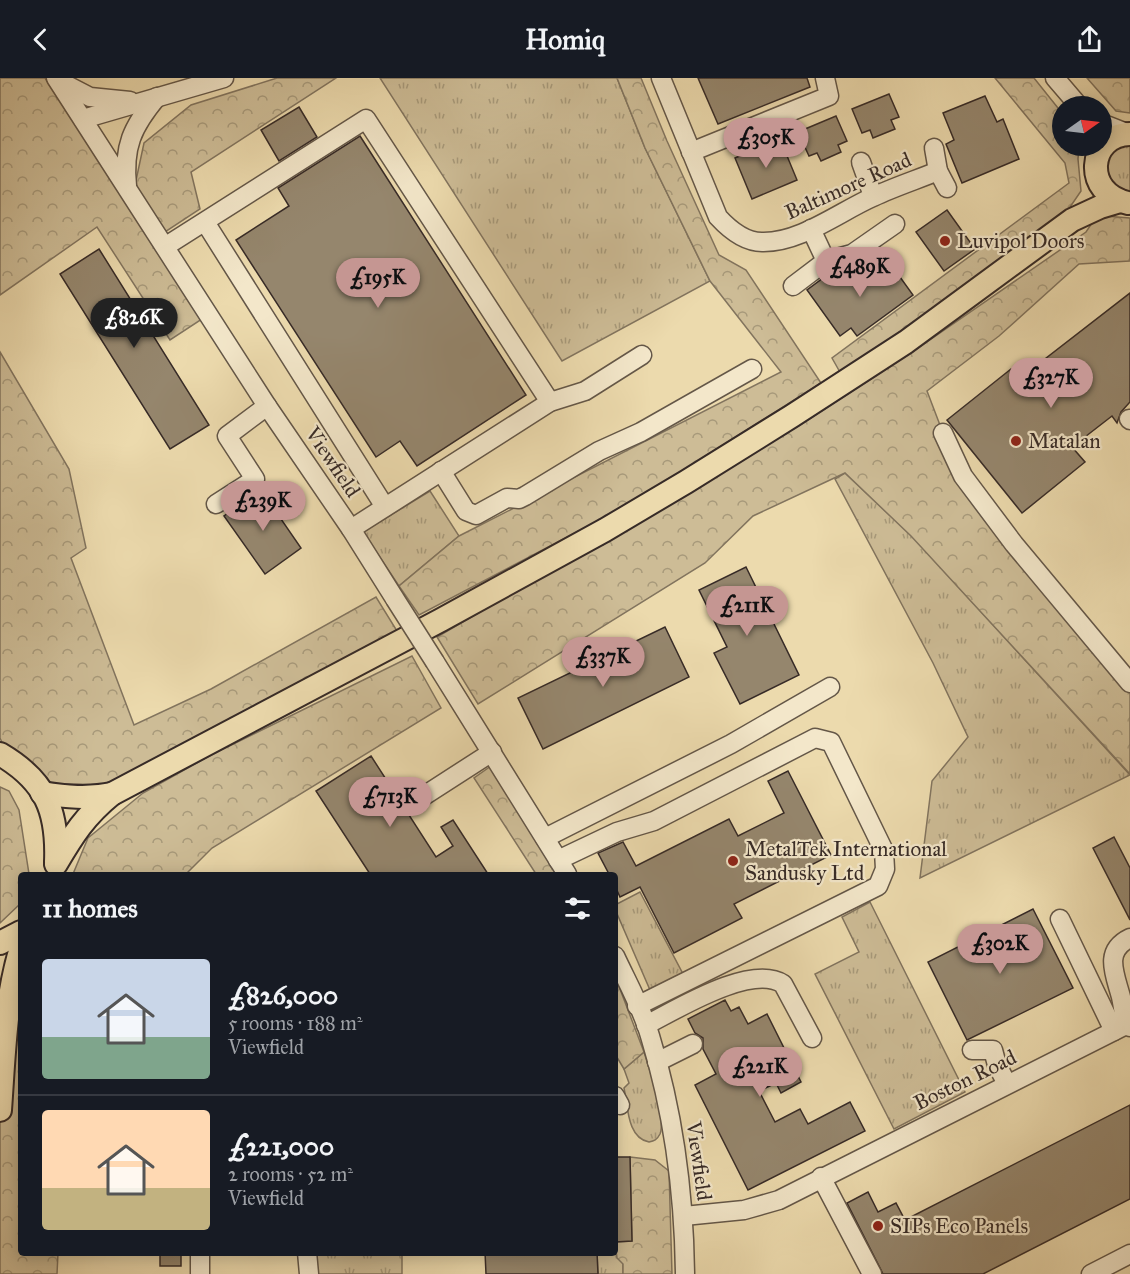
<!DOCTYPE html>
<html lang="en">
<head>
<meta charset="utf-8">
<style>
  body { margin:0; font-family:"IM FELL Great Primer",serif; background:#20242c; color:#f1f3f6; height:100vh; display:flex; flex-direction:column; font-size:22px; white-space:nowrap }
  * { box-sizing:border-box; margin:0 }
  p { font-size:20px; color:#9ea1a6 }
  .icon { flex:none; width:33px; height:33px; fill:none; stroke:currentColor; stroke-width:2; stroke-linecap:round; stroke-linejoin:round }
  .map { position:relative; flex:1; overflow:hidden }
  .details { position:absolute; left:18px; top:794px; width:600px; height:384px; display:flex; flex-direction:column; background:#171b24; border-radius:6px; box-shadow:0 3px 15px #0003 }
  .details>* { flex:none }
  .needle { width:39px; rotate:76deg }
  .buttons { position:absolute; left:1052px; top:18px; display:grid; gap:12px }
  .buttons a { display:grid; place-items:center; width:60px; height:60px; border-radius:50%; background:#171b24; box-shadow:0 3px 15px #0003; font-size:30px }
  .price { position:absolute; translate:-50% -51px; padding:0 14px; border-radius:21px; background:#c59692; color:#111; font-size:20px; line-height:39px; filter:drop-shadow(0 2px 3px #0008) }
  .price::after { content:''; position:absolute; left:50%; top:36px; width:18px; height:14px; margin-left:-9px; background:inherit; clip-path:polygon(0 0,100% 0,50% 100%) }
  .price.on { background:#222; color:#fff }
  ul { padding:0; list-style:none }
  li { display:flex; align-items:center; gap:18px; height:150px; padding:0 24px }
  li+li { border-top:2px solid #363941 }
  li span { display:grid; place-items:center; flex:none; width:168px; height:120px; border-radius:6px; color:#555 }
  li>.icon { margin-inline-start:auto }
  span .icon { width:72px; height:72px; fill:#fffc; stroke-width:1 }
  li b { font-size:26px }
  h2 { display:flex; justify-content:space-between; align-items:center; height:72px; padding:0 24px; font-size:26px }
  header { display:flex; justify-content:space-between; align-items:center; height:78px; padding:0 24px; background:#171b24; font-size:27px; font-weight:800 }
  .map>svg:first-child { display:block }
</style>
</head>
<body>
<header><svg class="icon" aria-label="back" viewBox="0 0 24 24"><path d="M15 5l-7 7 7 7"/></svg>Homiq<svg class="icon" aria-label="share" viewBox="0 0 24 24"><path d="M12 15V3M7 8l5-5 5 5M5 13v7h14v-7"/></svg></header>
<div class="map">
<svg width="1130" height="1196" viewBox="0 0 1130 1196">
  <defs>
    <pattern id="grass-tufts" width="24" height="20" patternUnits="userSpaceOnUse" patternTransform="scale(1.5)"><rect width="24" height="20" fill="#cdbc96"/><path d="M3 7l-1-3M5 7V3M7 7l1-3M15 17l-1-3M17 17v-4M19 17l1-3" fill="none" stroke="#a7997a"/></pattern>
    <pattern id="forest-crowns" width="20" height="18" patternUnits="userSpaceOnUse" patternTransform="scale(1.5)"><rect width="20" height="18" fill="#cdbc96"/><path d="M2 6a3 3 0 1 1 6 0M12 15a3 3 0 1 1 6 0" fill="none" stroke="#a7997a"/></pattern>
  </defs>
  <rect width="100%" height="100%" fill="#ecdaad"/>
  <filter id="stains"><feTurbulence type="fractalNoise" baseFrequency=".00333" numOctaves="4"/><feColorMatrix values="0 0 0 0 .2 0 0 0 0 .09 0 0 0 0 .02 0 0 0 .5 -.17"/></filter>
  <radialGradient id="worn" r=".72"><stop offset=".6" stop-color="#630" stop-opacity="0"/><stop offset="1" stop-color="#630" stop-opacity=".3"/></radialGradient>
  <g fill="url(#grass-tufts)" stroke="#82745e" stroke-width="1.5">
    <polygon points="380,0 617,0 645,70 710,203 562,283"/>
    <polygon points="1130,65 1130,118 1109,108 1105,87 1112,72"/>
    <polygon points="845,395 911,457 1130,697 920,800 932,703 968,659 933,585 835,401"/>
    <polygon points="430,413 459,458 399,508 363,454"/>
    <polygon points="640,814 683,896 650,912 615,831 615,827"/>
    <polygon points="870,824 965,1014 894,1051 815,896 859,874 842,839"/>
    <path d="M 644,974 C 649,989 666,1043 660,1056 C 657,1062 654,1063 649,1064 C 627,1060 628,1028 624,1010 L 629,1005 L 624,991 Z"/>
    <polygon points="615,1164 623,1186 623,1196 598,1196 597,1175 615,1174"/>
    <polygon points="313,1175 402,1175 402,1196 314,1196"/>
  </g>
  <g fill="url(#forest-crowns)" stroke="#82745e" stroke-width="1.5">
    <polygon points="0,0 45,0 202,241 170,262 97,149 0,217"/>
    <polygon points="277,0 336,0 191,94 200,131 165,154 135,107 144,65 191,27"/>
    <polygon points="617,0 641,0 667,63 719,177 746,192 821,305 628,427 419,537 399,508 459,458 781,294 710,203 645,70"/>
    <polygon points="995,0 1034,0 1062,35 1062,68 1079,68 1078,81 1081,113 1066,135 841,296 832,280 1069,105 1065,85"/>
    <polygon points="1087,0 1130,0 1130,35 1116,33"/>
    <polygon points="1105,138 1130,140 1130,183 1079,186 999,258 927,313 943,355 963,398 1130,604 1130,696 911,458 845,395 753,438 705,485 478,626 437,559 800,347 911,275 1086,154 1092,145"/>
    <polygon points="0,274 69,391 86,470 71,480 134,647 211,611 376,519 397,553 112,716 61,718 5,671 0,660"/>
    <polygon points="412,578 441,630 212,770 186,796 73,796 88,760 143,715 211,677"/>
    <polygon points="491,688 559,796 536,796 474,700"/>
    <polygon points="0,709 9,713 19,732 29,796 21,796 20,826 0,845"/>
    <polygon points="21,882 21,1174 58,1175 57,1196 0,1196 0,1032"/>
    <polygon points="615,898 644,974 624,991 615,976"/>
    <polygon points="630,1079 655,1082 669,1093 672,1196 623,1196 623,1186 617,1180 615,1164 632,1163"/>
  </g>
  <g fill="#95866d" stroke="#372b27" stroke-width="1.5">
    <polygon points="698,0 807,0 810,9 718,46"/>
    <polygon points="889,16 899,39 891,42 895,51 873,60 870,52 862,55 852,31"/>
    <polygon points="985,18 997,44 1003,41 1019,81 962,105 946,66 954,62 943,35"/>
    <polygon points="299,29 317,59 279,83 261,52"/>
    <polygon points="836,38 847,63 838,67 841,74 821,83 817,75 809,78 798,54"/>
    <polygon points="360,58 526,317 417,388 400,363 376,379 236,162 289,128 278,110"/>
    <polygon points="780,61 797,102 752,121 735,80"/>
    <polygon points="947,132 975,171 944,193 916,154"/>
    <polygon points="99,171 209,347 170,371 60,196"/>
    <polygon points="887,181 913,217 857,258 851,250 840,258 807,212 834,192 841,191 852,207"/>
    <polygon points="1130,215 1130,324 1121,334 1117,345 1112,338 1072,369 1085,384 1022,435 947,342 1011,291 1019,301"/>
    <polygon points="261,412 301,470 265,496 224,438"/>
    <polygon points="746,489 799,597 740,626 714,575 727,569 699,512"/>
    <polygon points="665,549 689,599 543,671 518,620"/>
    <polygon points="371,678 436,779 453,768 441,749 453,742 488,796 370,796 316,713"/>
    <polygon points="788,693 831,777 734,826 742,840 674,875 640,809 620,819 615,808 615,796 609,796 598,775 623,764 636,788 729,741 738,758 784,735 768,703"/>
    <polygon points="1114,759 1130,790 1130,842 1093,770"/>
    <polygon points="1033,831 1073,910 967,962 928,884"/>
    <polygon points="725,922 731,933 739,929 748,946 767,936 801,1004 781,1015 776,1005 759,1013 775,1044 800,1031 808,1046 850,1024 865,1053 748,1112 695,1007 716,996 703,971 703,960 695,955 688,941"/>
    <polygon points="1130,1027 1130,1121 983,1196 883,1196 847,1125 868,1114 878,1134 896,1125 905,1142"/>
    <polygon points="615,1079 630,1079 632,1163 615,1164"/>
    <rect x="160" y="1174" width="21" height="14"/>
    <polygon points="485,1174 597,1174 598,1196 486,1196"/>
  </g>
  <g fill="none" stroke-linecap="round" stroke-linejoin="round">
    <g stroke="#645748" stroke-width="21">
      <g id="minor">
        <polyline points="56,0 267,328 351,451 395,521"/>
        <path d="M 661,0 L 718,139 C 729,151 744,164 762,164 C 800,165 839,134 873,119 C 894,109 916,102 938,93"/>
        <polyline points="1055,0 1079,28"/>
        <polyline points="59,3 90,19 130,23"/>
        <polyline points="83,41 224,0"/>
        <polyline points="1101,45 1129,56"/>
        <polyline points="934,70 938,93 947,110"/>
        <polyline points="691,74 829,18 825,0"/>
        <polyline points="861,84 873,118"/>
        <path d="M 127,108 C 123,69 132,49 157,19"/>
        <polyline points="205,144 385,429"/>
        <polyline points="811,151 826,183"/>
        <polyline points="166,168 366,41 550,324"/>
        <polyline points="793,208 826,183 852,176 895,146"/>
        <polyline points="1129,341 1130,342"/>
        <polyline points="943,355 963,398 1014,466 1130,605"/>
        <polyline points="441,393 466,433 476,437 507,420 519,421 525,418 599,373 641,354 752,291"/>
        <polyline points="216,426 255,401 227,358 267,328"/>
        <polyline points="351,451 550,324 585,313 642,277"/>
        <polyline points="435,584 567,796"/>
        <polyline points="416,723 492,674"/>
        <polyline points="545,760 731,666 830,609"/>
        <polyline points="558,782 617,754 654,743 815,660 831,664 884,773 885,791 878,808 637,928"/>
        <polyline points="1060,841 1114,953"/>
        <path d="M 615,878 C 627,904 642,930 650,958 C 674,1036 684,1114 685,1196"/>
        <path d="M 646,947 C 676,932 751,885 783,906 L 812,960"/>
        <path d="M 1126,947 C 1124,938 1123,928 1121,919 C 1115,896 1103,873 1130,860"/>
        <polyline points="972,972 993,972 997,987 1007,1006"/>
        <polyline points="657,984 693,966"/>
        <polyline points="615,1018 620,1027"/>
        <polyline points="821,1099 872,1196"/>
        <polyline points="684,1138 744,1132 779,1122 1126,947 1130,949"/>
        <polyline points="200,1174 200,1196"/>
        <polyline points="307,1174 309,1196"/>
        <polyline points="1091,1196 1130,1176"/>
      </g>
    </g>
    <g stroke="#372b27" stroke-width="26">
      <g id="major">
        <path d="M 1128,125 C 1083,116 1087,57 1130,56"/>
        <path d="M 0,676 C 46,703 58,733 56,784"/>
        <path d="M 42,715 C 66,719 88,721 112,716"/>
        <path d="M 56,786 C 73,757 85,738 112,716 L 441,542 L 605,452 L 686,404 L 792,338 L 906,264 L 1072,142 L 1100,129 L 1120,123"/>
        <polyline points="0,865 21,854"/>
        <path d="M 0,1032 C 4,978 5,922 21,870"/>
      </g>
    </g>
    <use href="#minor" stroke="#f3e7ca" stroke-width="18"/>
    <use href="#major" stroke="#ecdaad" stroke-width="22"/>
    <g stroke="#645748" stroke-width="21" stroke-linecap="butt">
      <polyline id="minor-bridge" points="395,521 435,584"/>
    </g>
    <use href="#minor-bridge" stroke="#f3e7ca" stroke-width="18"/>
  </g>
  <g fill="#8f2418" stroke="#f3e7ca" stroke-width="2">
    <circle cx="945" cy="163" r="6"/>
    <circle cx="1016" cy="363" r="6"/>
    <circle cx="733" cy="783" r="6"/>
    <circle cx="878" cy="1148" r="6"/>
  </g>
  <g text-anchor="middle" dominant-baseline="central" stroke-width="4.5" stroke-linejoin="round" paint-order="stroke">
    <g font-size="21" fill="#372b27" stroke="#f3e7ca">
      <text transform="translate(848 108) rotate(-24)">Baltimore Road</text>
      <text transform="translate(333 384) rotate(56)">Viewfield</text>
      <text transform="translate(965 1002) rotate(-26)">Boston Road</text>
      <text transform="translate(699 1083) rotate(82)">Viewfield</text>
    </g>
    <g font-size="21" fill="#372b27" stroke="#f3e7ca" text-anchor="start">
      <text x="957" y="163">Luvipol Doors</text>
      <text x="1028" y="363">Matalan</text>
      <text x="745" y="771">MetalTek International<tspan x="745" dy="24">Sandusky Ltd</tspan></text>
      <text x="890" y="1148">SIPs Eco Panels</text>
    </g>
  </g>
  <rect width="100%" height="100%" filter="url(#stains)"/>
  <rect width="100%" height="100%" fill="url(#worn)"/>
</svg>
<div class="buttons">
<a><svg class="needle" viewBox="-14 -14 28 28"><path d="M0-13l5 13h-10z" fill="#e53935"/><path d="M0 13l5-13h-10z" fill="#9ea1a6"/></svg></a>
</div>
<b class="price" style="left:766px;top:91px">£305K</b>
<b class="price" style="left:860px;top:220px">£489K</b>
<b class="price" style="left:378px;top:231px">£195K</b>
<b class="price on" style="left:134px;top:271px">£826K</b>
<b class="price" style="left:1051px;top:331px">£327K</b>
<b class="price" style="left:263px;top:454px">£239K</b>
<b class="price" style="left:747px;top:559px">£211K</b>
<b class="price" style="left:603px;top:610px">£337K</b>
<b class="price" style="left:390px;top:750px">£713K</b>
<b class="price" style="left:1000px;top:897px">£302K</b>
<b class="price" style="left:760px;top:1020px">£221K</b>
<section class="details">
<h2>11 homes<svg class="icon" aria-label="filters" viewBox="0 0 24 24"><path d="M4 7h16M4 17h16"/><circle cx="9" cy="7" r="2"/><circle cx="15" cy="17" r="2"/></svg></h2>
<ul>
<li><span style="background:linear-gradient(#c9d6e8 65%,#7fa58c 0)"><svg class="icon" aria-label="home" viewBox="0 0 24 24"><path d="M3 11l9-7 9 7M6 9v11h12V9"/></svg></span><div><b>£826,000</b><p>5 rooms · 188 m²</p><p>Viewfield</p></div></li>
<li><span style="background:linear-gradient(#ffd9b3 65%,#c2b280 0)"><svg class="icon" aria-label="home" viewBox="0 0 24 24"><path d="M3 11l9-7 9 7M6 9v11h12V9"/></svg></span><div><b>£221,000</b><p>2 rooms · 52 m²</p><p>Viewfield</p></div></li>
</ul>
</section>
</div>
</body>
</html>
